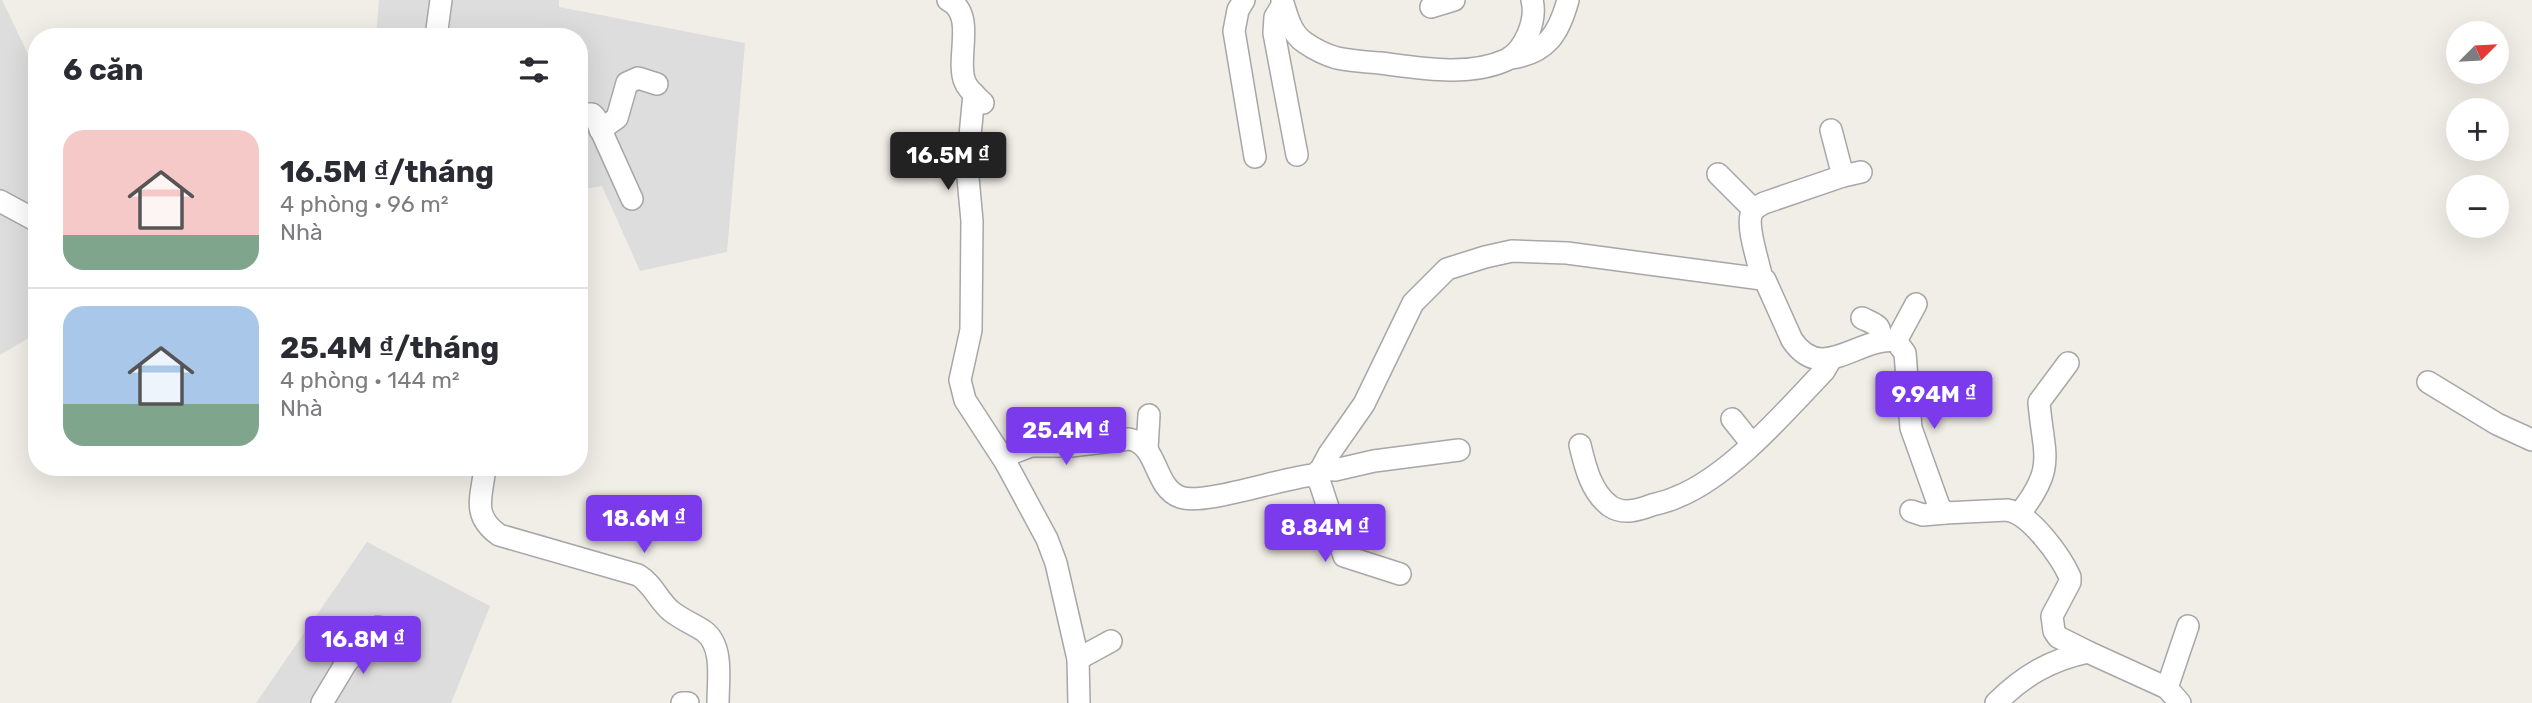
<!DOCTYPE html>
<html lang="vi">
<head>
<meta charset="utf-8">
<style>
  body { margin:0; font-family:Rubik,sans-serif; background:#f2f2f3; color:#2b2b33; height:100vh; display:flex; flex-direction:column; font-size:26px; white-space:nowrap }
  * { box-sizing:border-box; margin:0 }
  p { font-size:23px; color:#7c7c81 }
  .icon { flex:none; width:38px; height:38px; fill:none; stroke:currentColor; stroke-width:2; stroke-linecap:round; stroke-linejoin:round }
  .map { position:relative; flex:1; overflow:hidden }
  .panel { position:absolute; left:28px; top:28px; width:560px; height:448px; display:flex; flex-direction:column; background:#fff; border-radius:28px; box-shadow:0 7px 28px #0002 }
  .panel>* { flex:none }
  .needle { width:46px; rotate:66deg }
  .fabs { position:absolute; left:2446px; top:21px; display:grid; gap:14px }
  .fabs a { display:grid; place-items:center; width:63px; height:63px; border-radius:50%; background:#fff; box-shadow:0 7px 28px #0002; font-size:35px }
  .price { position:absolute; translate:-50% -60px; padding:0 16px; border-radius:7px; background:#7c3aed; color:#fff; font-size:23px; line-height:46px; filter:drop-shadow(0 2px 4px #0008) }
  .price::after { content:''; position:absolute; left:50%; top:42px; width:21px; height:16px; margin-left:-10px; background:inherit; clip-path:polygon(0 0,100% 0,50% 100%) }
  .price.current { background:#222; color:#fff }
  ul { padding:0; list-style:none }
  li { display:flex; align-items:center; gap:21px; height:175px; padding:0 35px }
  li+li { border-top:2px solid #e1e1e2 }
  li span { display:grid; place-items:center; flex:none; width:196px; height:140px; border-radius:21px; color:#555 }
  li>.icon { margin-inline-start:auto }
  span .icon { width:84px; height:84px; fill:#fffc; stroke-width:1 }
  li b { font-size:30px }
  h2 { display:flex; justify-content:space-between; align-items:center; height:84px; padding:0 35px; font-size:30px }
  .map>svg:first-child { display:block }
</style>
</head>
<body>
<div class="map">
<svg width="2532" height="703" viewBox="0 0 2532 703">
  <rect width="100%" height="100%" fill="#f1ede7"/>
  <g fill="#dedddd">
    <polygon points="0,0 2,0 37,73 37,333 0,355"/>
    <polygon points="379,0 559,0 559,7 745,43 727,252 640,271 602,186 579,190 579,37 376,37"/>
    <polygon points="367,542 490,606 451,703 256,703"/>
  </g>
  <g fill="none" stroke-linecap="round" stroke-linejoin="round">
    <g stroke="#a7a7a7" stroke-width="24">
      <g id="minor">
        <path d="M 948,0 C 977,14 955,59 965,82 C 968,90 977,97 983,103"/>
        <polyline points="1244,0 1238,10 1234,31 1255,157"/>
        <path d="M 1282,0 C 1287,15 1290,32 1304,42 C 1314,49 1326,55 1337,58 C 1351,61 1366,62 1380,63 C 1419,68 1469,77 1506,60 C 1525,51 1537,20 1532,0"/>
        <polyline points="1283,4 1275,17 1274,33 1297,155"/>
        <polyline points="1431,7 1454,0"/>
        <polyline points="436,37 441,0"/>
        <path d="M 1511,58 C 1547,53 1559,33 1568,0"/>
        <polyline points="974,94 967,167 972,221 971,330 960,380 965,400 1006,463"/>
        <polyline points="579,114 592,114 595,117 632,199"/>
        <polyline points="600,130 617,118 627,83 638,78 657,84"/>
        <polyline points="1831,130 1843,176"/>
        <path d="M 1861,172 L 1843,176 L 1764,203 C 1759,206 1753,208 1751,215 C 1747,230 1759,263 1762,279 L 1765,280 L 1792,340 C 1822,385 1860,335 1896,341 L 1905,353 L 1911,428 L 1939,506 L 1945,513 L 2007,510 C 2030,513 2061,557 2070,577 L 2070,582 L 2052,616 L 2054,631 L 2058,637 L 2088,652 L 2167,688 L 2180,703"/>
        <polyline points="1718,174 1754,210"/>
        <polyline points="0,201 37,221"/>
        <path d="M 1862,318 C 1876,325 1882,324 1880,341"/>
        <polyline points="1896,341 1916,304"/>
        <polyline points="2428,382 2497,424 2532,440"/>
        <polyline points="1732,419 1752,444"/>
        <path d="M 1580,445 C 1585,466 1591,492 1610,506 C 1623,515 1639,510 1652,505 C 1660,503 1669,501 1677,497 C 1730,476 1785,412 1824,371 L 1831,359"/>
        <polyline points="1147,449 1149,415"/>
        <path d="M 485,467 C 482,497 471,515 499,535 L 638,575 C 653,584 658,600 671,611 C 681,619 693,624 704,631 C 724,646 718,680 718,703"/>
        <polyline points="1321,469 1335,470 1374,461 1459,450"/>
        <polyline points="1314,475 1320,483 1344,556 1400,574"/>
        <polyline points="1911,511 1923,515 1945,513"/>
        <path d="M 2020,513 C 2057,466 2043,455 2039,402 L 2068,363"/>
        <polyline points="1078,659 1111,641"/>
        <polyline points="2167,688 2188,626"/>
        <polyline points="322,703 346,663 378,627"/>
        <polyline points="682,703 688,703"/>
        <path d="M 1079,703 L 1078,659 L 1056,563 L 1047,539 L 1006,463 L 1010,454 L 1031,446 L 1071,446 L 1129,439 C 1159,444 1153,487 1180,497 C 1203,506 1284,477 1314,475 L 1321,469 L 1329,454 L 1364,404 L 1413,303 L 1447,269 L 1485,257 L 1512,251 L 1567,253 L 1762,279"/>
        <path d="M 1996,703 C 2023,676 2050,660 2088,652"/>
      </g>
    </g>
    <use href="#minor" stroke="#fff" stroke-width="21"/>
  </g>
</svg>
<div class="fabs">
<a><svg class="needle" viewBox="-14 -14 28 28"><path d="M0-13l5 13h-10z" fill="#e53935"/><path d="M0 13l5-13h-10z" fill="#7c7c81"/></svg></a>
<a>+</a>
<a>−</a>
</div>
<b class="price current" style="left:948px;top:192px">16.5M ₫</b>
<b class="price" style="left:1934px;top:431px">9.94M ₫</b>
<b class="price" style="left:1066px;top:467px">25.4M ₫</b>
<b class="price" style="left:644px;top:555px">18.6M ₫</b>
<b class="price" style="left:1325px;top:564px">8.84M ₫</b>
<b class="price" style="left:363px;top:676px">16.8M ₫</b>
<section class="panel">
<h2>6 căn<svg class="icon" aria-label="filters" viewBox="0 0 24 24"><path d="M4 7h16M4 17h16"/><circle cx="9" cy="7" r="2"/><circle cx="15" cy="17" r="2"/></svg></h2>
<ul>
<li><span style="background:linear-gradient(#f6c9c9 75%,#7fa58c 0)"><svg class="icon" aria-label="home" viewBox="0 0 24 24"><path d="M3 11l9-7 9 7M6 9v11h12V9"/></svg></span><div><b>16.5M ₫/tháng</b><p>4 phòng · 96 m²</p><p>Nhà</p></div></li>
<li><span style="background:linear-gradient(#a9c7e8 70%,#7fa58c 0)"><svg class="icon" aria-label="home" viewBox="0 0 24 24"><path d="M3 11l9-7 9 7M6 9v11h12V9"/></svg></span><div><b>25.4M ₫/tháng</b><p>4 phòng · 144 m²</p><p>Nhà</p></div></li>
</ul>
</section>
</div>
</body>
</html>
